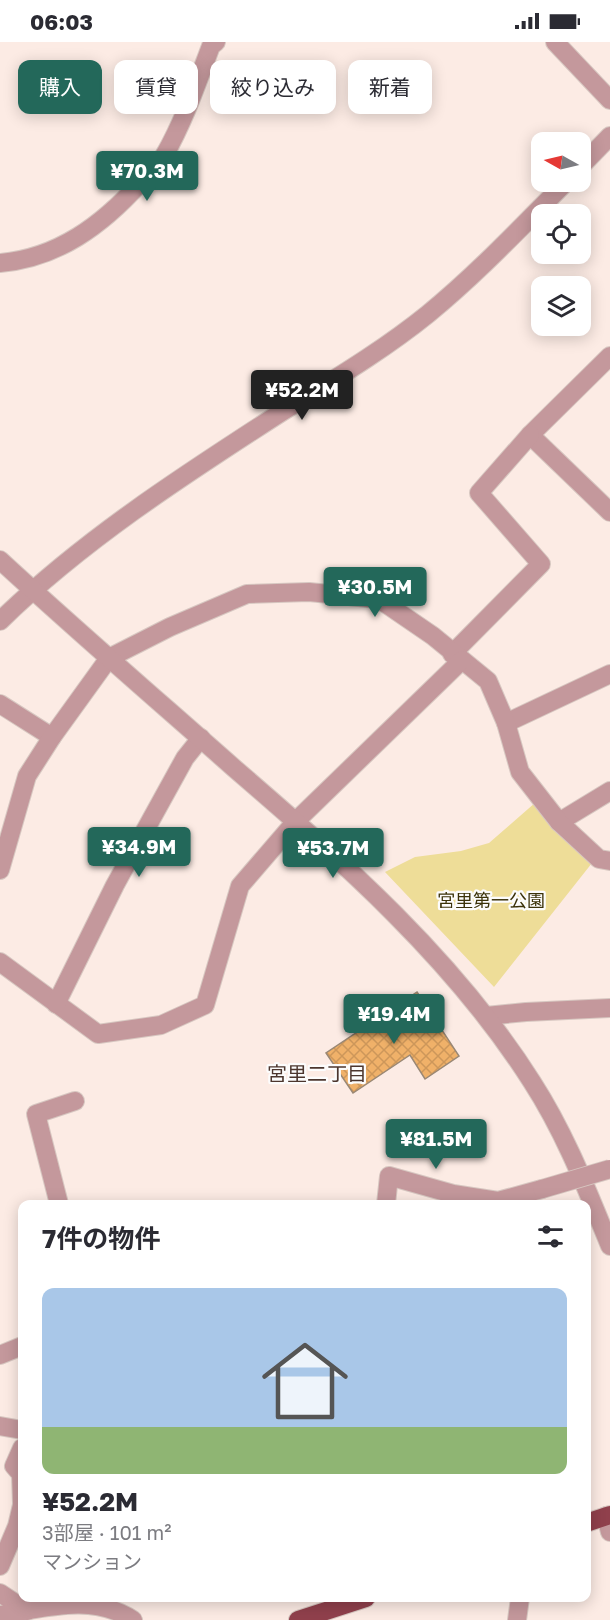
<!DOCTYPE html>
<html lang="ja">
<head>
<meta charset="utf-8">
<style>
  body { margin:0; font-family:"Golos Text","Noto Sans JP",sans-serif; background:#f2f2f3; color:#2b2b33; height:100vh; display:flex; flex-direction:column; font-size:22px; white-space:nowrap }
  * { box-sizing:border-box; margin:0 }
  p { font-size:20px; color:#7c7c81 }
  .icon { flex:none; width:33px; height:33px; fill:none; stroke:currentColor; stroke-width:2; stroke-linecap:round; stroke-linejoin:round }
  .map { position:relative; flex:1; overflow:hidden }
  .panel { position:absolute; left:18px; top:1158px; width:573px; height:402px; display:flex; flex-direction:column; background:#fff; border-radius:12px; box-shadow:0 3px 15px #0003 }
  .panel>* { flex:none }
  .top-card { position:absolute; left:18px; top:18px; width:574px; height:54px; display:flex; gap:12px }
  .needle { width:39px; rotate:278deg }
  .buttons { position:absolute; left:531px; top:90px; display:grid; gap:12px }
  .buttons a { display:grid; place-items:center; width:60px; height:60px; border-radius:12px; background:#fff; box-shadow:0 3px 15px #0003; font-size:30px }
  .price { position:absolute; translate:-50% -51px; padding:0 14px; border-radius:6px; background:#23685a; color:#fff; font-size:20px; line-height:39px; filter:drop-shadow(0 2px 3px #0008) }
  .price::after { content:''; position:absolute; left:50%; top:36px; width:18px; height:14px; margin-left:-9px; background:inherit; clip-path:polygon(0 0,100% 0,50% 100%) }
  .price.active { background:#222; color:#fff }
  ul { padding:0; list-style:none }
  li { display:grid; align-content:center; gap:12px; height:318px; padding:0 24px }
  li+li { border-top:2px solid #e1e1e2 }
  li span { display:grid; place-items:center; height:186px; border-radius:12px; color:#555 }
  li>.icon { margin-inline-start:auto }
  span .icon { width:108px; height:108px; fill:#fffc; stroke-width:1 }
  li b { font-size:26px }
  h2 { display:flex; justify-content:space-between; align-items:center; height:72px; padding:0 24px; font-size:26px }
  .chip { padding:0 21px; border-radius:12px; background:#fff; box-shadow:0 3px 15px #0003; font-size:21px; line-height:54px }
  .chip.active { background:#23685a; color:#fff }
  .status { display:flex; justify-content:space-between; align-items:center; height:42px; padding:0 30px; background:#fff; direction:ltr }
  .status svg { height:16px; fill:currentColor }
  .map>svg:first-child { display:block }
</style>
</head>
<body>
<div class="status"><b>06:03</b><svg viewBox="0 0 49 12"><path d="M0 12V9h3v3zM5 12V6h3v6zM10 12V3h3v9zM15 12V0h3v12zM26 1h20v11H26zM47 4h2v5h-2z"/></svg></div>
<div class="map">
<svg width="610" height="1578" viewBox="0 0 610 1578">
  <defs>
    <pattern id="building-cross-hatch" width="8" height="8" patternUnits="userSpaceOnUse" patternTransform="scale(1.5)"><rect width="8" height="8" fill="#f0b169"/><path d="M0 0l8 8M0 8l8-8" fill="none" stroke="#cd975a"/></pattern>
  </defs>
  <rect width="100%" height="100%" fill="#fcebe4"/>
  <polygon fill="#eedd98" points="536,760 592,821 494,945 385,830 415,815 461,809 489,801"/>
  <polygon fill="url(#building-cross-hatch)" stroke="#9a8875" stroke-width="1.5" points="417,950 459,1014 425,1037 410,1013 353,1051 326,1011"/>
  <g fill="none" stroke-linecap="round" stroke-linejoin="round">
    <g stroke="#d7c7c1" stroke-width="20">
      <g id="minor">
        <polyline points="555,0 610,58"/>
        <polyline points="580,125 610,94"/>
        <path d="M 0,221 C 58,216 102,183 140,141 C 148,133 158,124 164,114 C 184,79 197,41 211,4 L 216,0"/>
        <polyline points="610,314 530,393 610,470"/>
        <path d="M 0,579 C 82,499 181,435 277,373 C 328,341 381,310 428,272 C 478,231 521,185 566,140"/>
        <polyline points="452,612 541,522 479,451 530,393"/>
        <polyline points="0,662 52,695"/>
        <polyline points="506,681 610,632"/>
        <polyline points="559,780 610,749"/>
        <polyline points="0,828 27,734 52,695 109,616 170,585 247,552 309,550 379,557 433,594 488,639 506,681 520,730 559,780 599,817 610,819"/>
        <polyline points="0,920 98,992 161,983 205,963 240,844 296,779 462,618"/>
        <polyline points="56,962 115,843 185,716 201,696"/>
        <polyline points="486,974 526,970 610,966"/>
        <polyline points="59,1162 36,1072 75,1059"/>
        <polyline points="386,1162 389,1134 453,1152 498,1159 542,1147"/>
        <polyline points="0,1313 22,1304"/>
        <polyline points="0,1384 22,1388"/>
        <polyline points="22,1406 14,1424 21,1432 22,1461"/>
        <polyline points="606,1474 610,1490"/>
        <polyline points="0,1524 17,1484 22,1463"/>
        <polyline points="0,1551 27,1569"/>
        <path d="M 0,1573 C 46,1566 92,1551 133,1578"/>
        <polyline points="517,1578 520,1556"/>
      </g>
    </g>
    <g stroke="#d7c7c1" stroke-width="20">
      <path id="tertiary" d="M 0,518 C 77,589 156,657 234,726 C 343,820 454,917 532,1040 C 565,1091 587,1148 610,1204"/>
    </g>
    <g stroke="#d7c7c1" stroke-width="20">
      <g id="trunk">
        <polyline points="586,1481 610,1473"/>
        <polyline points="298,1578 366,1556"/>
      </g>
    </g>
    <use href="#minor" stroke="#c4989c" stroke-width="18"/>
    <use href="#tertiary" stroke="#c4989c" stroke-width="18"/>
    <use href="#trunk" stroke="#90404c" stroke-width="18"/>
    <g stroke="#d7c7c1" stroke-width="20" stroke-linecap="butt">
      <polyline id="minor-bridge" points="542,1147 610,1127"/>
    </g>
    <use href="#minor-bridge" stroke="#c4989c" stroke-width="18"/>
  </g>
  <g text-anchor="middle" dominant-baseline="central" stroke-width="4.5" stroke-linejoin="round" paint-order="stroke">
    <g font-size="18" fill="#3b3209" stroke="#fcfcfc">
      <text x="491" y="858">宮里第一公園</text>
    </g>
    <g font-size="20" fill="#4c362e" stroke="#fcfcfc">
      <text x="317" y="1031">宮里二丁目</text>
    </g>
  </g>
</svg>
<div class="buttons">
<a><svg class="needle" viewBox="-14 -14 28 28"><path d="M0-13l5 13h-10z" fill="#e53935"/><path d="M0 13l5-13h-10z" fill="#7c7c81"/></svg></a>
<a><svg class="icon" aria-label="locate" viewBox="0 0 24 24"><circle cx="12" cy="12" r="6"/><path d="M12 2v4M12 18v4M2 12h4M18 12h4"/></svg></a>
<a><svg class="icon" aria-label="layers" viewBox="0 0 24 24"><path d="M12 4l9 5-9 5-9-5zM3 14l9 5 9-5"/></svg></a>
</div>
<b class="price" style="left:147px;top:160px">¥70.3M</b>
<b class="price active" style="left:302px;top:379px">¥52.2M</b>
<b class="price" style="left:375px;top:576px">¥30.5M</b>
<b class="price" style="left:139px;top:836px">¥34.9M</b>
<b class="price" style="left:333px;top:837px">¥53.7M</b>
<b class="price" style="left:394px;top:1003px">¥19.4M</b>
<b class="price" style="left:436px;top:1128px">¥81.5M</b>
<div class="top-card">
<a class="chip active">購入</a>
<a class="chip">賃貸</a>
<a class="chip">絞り込み</a>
<a class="chip">新着</a>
</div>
<section class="panel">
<h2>7件の物件<svg class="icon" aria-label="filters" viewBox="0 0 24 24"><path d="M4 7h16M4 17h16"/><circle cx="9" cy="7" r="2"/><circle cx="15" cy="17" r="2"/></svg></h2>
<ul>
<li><span style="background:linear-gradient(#a9c7e8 75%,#8fb573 0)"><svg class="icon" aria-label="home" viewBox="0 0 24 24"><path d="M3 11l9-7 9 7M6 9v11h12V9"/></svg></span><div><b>¥52.2M</b><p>3部屋 · 101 m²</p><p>マンション</p></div></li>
</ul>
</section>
</div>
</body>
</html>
